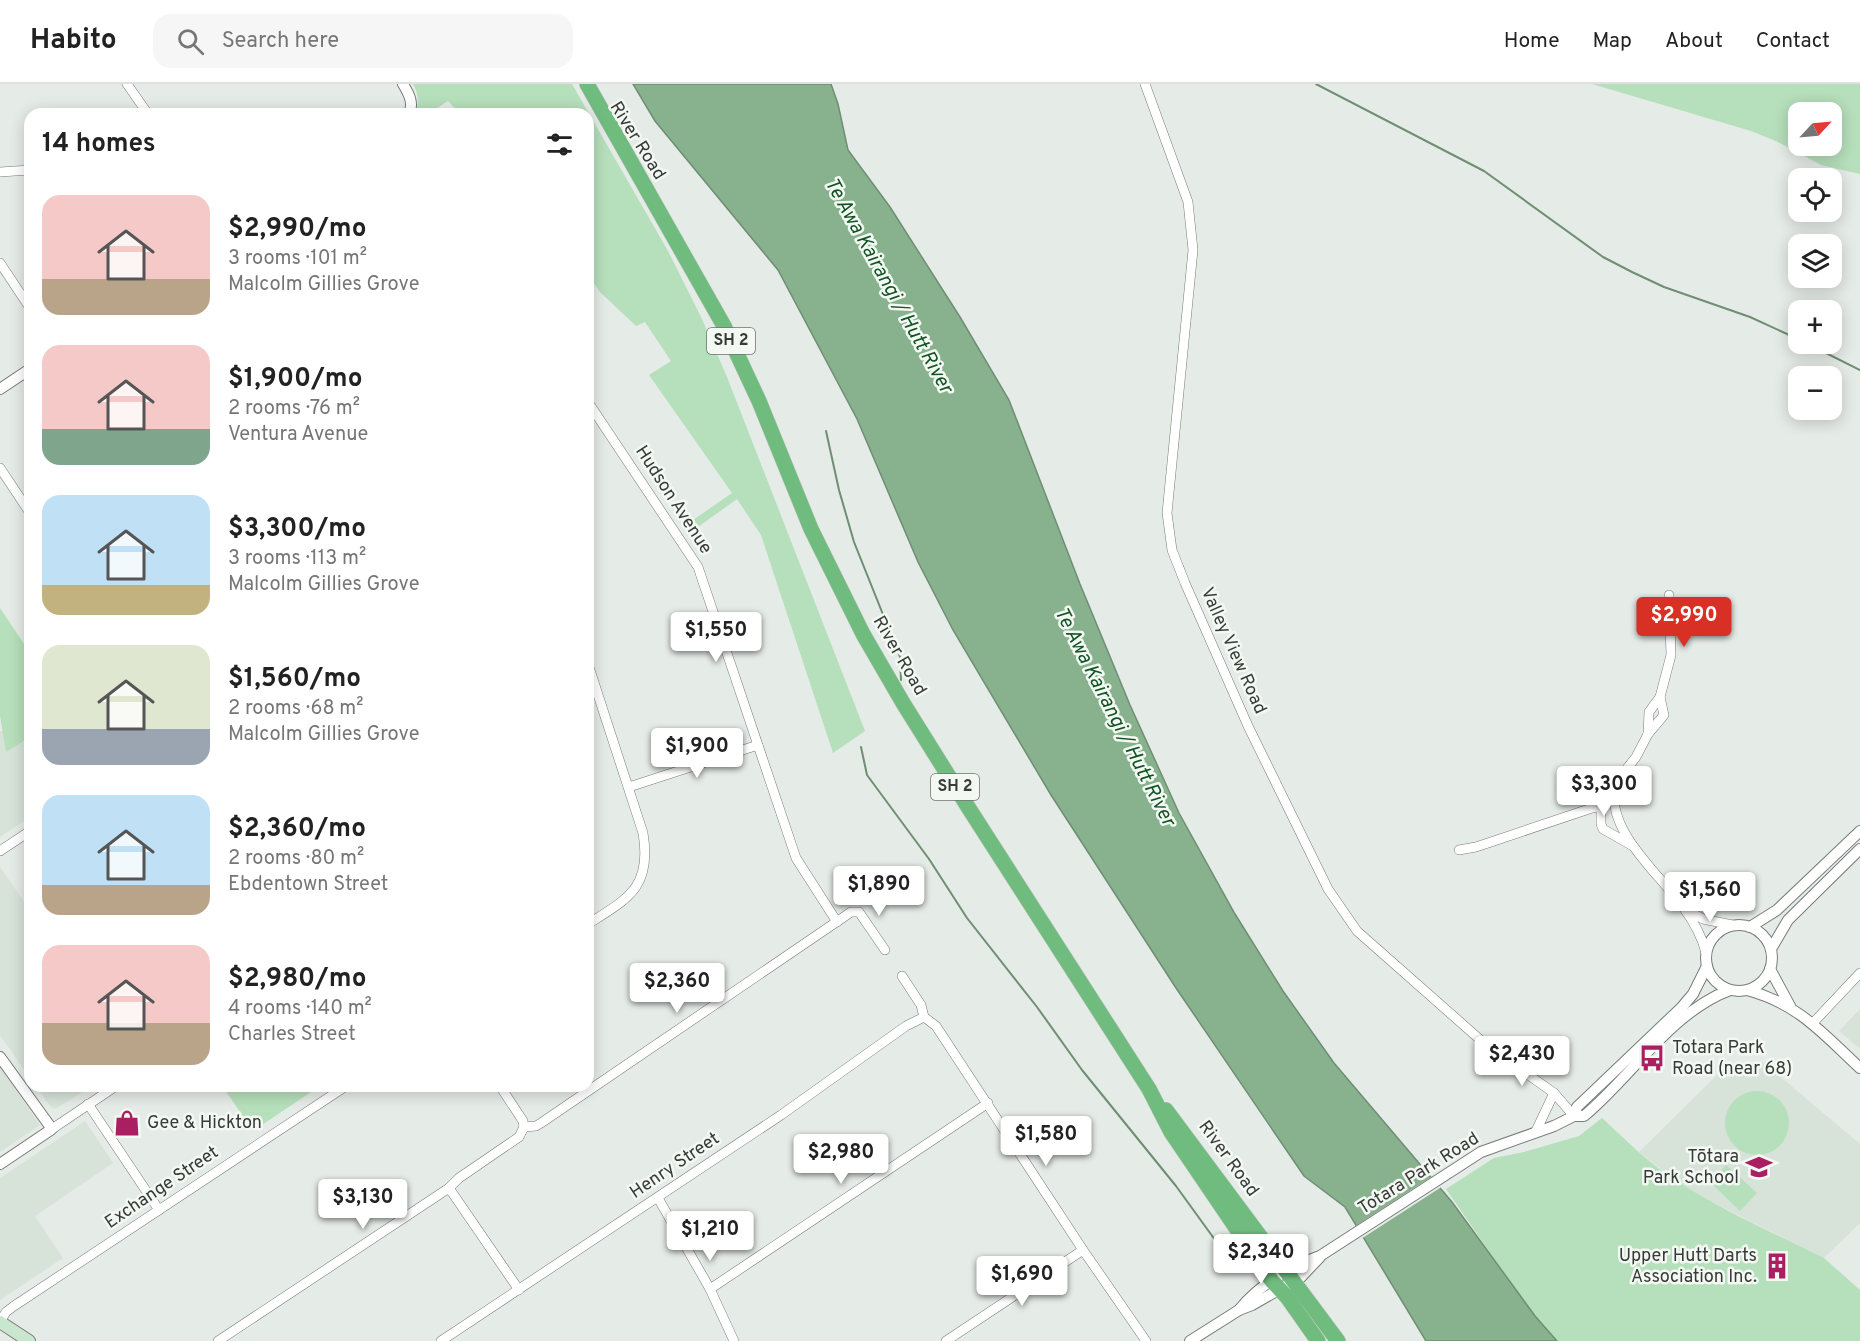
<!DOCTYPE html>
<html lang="en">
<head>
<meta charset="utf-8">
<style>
  body { margin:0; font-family:Overpass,sans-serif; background:#f6f6f6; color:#222; height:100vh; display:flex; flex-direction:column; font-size:22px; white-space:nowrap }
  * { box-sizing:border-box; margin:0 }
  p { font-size:20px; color:#767676 }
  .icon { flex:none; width:33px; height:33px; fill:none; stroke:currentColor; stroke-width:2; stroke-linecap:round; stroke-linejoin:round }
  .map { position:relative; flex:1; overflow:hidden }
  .side { position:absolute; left:24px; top:24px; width:570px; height:984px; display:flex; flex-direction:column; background:#fff; border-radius:18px; box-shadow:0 3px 15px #0003 }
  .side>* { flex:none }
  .needle { width:39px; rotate:64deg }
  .controls { position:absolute; left:1788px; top:18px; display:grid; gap:12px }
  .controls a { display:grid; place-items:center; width:54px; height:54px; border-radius:12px; background:#fff; box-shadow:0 3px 15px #0003; font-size:30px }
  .price { position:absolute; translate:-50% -51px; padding:0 14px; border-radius:6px; background:#fff; color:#222; font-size:20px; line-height:39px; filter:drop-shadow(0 2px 3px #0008) }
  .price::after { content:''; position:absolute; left:50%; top:36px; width:18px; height:14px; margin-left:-9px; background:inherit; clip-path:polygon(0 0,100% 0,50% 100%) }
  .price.current { background:#d93025; color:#fff }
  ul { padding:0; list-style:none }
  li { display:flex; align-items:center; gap:18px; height:150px; padding:0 18px }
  li span { display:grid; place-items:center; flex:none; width:168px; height:120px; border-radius:18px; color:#555 }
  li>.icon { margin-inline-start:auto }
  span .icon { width:72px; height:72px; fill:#fffc; stroke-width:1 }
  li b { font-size:26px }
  h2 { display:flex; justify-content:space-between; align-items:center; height:72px; padding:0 18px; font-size:26px }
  header { display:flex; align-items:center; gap:36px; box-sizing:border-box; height:84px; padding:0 30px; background:#fff; border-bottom:2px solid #e0e0e0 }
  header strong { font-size:28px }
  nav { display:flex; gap:33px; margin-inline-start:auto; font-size:21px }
  .search { width:420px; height:54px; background:#f6f6f6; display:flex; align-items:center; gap:15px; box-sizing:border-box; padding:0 21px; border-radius:18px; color:#767676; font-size:22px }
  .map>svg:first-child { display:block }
</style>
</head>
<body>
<header>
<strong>Habito</strong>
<div class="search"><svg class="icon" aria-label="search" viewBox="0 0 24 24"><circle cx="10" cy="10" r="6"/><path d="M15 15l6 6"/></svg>Search here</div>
<nav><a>Home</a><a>Map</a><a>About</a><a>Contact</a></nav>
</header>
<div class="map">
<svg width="1860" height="1257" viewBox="0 0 1860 1257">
  <rect width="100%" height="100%" fill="#e5ebe6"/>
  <g fill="#d7e3d8">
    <polygon points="0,647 3,647 6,668 23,657 30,667 30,733 0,753"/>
    <polygon points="0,783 30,826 30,994 0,951"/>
    <polygon points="1860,925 1860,965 1839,947"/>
    <polygon points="1763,978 1860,1060 1860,1139 1824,1174 1706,1115 1677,1098 1639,1068 1723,985 1734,981 1755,981"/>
    <polygon points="0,983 40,1041 0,1068"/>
    <polygon points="36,1002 92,1002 55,1025 51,1023"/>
    <polygon points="85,1037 113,1079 35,1132 63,1174 0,1216 0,1094"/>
  </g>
  <g fill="#b6dfbb" fill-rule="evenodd">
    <path d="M 413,0 L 572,0 L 668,167 L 701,233 L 727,293 L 865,647 L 833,669 L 761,451 L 737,415 L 688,450 L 683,443 L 732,409 L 649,291 L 671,277 L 645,238 L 636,242 L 600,208 L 588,191 L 588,30 L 460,30 L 448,17 L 428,30 L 415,30 C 419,19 419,10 413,0 Z"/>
    <path d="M 1592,0 L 1860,0 L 1860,90 L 1821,81 L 1778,58 L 1751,47 ZM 1832,28 L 1832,62 L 1798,62 L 1798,28 Z"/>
    <polygon points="0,524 30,569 30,653 6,668 0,632"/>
    <polygon points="224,1002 320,1002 253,1047 223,1003"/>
    <circle cx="1757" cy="1039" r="32"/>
    <path d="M 1602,1034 C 1626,1056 1651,1082 1680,1099 C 1725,1128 1776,1150 1824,1174 L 1860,1206 L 1860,1257 L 1551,1257 L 1446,1105 L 1494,1074 L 1524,1068 L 1579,1052 Z"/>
    <polygon points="1726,1081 1757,1109 1740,1127 1710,1098"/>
  </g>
  <polygon fill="#87b28d" stroke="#6f8e74" stroke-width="1.5" points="633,0 831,0 838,20 848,66 890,123 960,233 1009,316 1080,500 1130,621 1179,729 1235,830 1283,907 1334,979 1452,1118 1535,1232 1557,1257 1426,1257 1345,1123 1304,1092 1176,904 1051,711 953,546 918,478 857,335 778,186 655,37"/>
  <polygon fill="#e5ebe6" points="1434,1091 1443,1102 1361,1155 1354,1143"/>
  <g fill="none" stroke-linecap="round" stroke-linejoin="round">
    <g stroke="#6f8e74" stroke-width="2">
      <polyline points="1316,0 1484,87 1603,173 1632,188 1664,203 1750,233 1798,255"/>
      <polyline points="1808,260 1860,286"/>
      <polyline points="826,347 839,406 854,458 900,573 901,596"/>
      <polyline points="861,663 867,691 929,775 967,834 1037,923 1082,986 1176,1102 1231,1178"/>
    </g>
    <g stroke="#777c78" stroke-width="10">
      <g id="minor">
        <polyline points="127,0 148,30"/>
        <polyline points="1145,0 1188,118 1193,166 1167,429 1172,466 1185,499 1248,642 1328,805 1357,847 1485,960 1554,1009 1574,1032"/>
        <polyline points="0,88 30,86"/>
        <polyline points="0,179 30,224"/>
        <polyline points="25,289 30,297"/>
        <polyline points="588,318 698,483 796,774 837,838"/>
        <polyline points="0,384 30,429"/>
        <path d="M 588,580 L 643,749 C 652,803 629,814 588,840"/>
        <polyline points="1648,650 1649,628 1660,613 1671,571 1669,511"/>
        <path d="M 1616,700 C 1603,745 1660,790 1683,823 C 1694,838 1702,852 1706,869"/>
        <polyline points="629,703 758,661"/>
        <polyline points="1631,761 1603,745 1601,740 1601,722 1606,711 1636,673 1648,650 1664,631 1660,613"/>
        <polyline points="1459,766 1476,763 1589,725 1601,722"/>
        <polyline points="0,767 30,747"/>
        <polyline points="1687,826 1703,835 1732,841"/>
        <polyline points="902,892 921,921 924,933 936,942 1083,1166 1146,1257"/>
        <polyline points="1812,940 1860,889"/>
        <polyline points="500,1002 523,1037 524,1043"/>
        <polyline points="88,1020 159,1126"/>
        <polyline points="524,1043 536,1042 541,1039 851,828 859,828 885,866"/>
        <polyline points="52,1045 116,1002"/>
        <polyline points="1536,1047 1554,1009"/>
        <polyline points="449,1104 519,1206"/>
        <polyline points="658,1114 710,1205 734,1257"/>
        <polyline points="710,1205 988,1019"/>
        <polyline points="0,1238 6,1228 14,1222 346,1002"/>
        <polyline points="218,1257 449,1104 459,1094 519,1053 524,1043"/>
        <polyline points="441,1257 781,1031 906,942 924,933"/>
        <polyline points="946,1257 1083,1166"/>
      </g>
    </g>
    <g stroke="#777c78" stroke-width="12">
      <g id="tertiary">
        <path d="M 403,0 C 409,10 414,19 409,30"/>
        <polyline points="0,305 30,285"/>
        <circle cx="1739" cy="874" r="33"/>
        <polyline points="1750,843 1777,826 1860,747"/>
        <polyline points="1771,865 1788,836 1860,765"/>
        <polyline points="1770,885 1790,922"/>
        <path d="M 1747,906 C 1799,920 1822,949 1860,984"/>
        <polyline points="0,973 52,1045 0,1080"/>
        <polyline points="1574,1032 1577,1023 1682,923 1693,910 1707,882"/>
        <path d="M 1239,1226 C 1260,1200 1290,1183 1320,1172 L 1481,1068 L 1554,1042 L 1574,1032 L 1584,1032 C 1631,993 1672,927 1730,906"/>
        <polyline points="1190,1257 1239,1226 1252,1221 1301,1193 1320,1173"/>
      </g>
    </g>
    <g stroke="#777c78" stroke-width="14">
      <polyline id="secondary" points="0,1238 29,1257"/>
    </g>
    <g stroke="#c7c8c7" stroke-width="16">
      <g id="trunk">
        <polyline points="587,0 724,242 759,317 811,445 863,550 903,619 968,723 1149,1005 1171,1048 1272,1197 1287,1213 1318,1257"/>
        <polyline points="1166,1026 1338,1257"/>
      </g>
    </g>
    <use href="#minor" stroke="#fff" stroke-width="9"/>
    <use href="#tertiary" stroke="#fff" stroke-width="10"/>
    <use href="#secondary" stroke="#c9e6cf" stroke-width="12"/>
    <use href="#trunk" stroke="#70bc7f" stroke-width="15"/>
  </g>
  <defs>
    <g id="bus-bare" transform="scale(2.07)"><path d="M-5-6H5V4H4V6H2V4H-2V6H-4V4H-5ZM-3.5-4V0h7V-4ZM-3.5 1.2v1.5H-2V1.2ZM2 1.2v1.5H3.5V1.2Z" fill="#aa1f61" stroke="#f3f8f3" stroke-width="2.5" paint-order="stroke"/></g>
    <g id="shop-bare" transform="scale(2.07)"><path d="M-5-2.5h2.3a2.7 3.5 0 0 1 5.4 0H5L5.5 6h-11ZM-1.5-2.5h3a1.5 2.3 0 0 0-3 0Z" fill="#aa1f61" stroke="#f3f8f3" stroke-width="2.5" paint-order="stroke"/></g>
    <g id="school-bare" transform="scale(2.07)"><path d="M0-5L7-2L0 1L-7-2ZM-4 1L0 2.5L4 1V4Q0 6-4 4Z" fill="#aa1f61" stroke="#f3f8f3" stroke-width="2.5" paint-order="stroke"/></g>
    <g id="building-bare" transform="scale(2.07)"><path d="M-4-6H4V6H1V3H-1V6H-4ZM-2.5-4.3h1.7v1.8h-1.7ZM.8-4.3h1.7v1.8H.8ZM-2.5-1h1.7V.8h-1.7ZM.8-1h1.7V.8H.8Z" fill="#aa1f61" stroke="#f3f8f3" stroke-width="2.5" paint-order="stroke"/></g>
  </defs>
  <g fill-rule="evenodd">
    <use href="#bus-bare" x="1652" y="974"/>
    <use href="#shop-bare" x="127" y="1039"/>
    <use href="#school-bare" x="1759" y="1083"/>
    <use href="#building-bare" x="1777" y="1182"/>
  </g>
  <g text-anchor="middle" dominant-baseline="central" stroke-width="5" stroke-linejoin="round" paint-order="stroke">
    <g fill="#f3f8f3" stroke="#707370" stroke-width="1.5">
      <rect x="707" y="244" width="48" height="26" rx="4.5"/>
      <rect x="931" y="690" width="48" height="26" rx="4.5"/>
    </g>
    <g font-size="16" font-weight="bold" fill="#383a38">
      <text x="731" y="257">SH 2</text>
      <text x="955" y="703">SH 2</text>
    </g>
    <g font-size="18" fill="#383a38" stroke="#f3f8f3">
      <text transform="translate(637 57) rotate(58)">River Road</text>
      <text transform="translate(673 416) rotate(57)">Hudson Avenue</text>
      <text transform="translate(1233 567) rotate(66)">Valley View Road</text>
      <text transform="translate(899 572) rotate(60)">River Road</text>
      <text transform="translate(1228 1075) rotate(54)">River Road</text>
      <text transform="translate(675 1082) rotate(-34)">Henry Street</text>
      <text transform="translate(1419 1090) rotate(-32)">Totara Park Road</text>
      <text transform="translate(162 1104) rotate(-34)">Exchange Street</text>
    </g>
    <g font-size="18" fill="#383a38" stroke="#f3f8f3" text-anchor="start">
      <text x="1672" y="964">Totara Park<tspan x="1672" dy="21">Road (near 68)</tspan></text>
      <text x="147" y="1039">Gee &amp; Hickton</text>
      <text x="1739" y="1073" text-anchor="end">Tōtara<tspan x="1739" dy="21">Park School</tspan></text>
      <text x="1757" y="1172" text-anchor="end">Upper Hutt Darts<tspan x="1757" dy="21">Association Inc.</tspan></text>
    </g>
    <g font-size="20" font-style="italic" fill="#125323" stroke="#f3f8f3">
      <text transform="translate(888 202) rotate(61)">Te Awa Kairangi / Hutt River</text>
      <text transform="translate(1114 633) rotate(63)">Te Awa Kairangi / Hutt River</text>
    </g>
  </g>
</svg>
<div class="controls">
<a><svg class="needle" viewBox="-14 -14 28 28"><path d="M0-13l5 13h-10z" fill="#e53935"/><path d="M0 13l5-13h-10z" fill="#767676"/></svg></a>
<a><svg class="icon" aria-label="locate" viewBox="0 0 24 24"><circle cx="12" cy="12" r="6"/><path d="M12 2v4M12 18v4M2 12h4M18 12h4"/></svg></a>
<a><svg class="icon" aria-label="layers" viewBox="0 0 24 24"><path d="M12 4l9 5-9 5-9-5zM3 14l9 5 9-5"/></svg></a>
<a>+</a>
<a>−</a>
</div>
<b class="price current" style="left:1684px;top:564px">$2,990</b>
<b class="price" style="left:716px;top:579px">$1,550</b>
<b class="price" style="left:697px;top:695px">$1,900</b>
<b class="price" style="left:1604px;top:733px">$3,300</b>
<b class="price" style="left:879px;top:833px">$1,890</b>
<b class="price" style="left:1710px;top:839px">$1,560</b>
<b class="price" style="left:677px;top:930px">$2,360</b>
<b class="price" style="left:1522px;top:1003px">$2,430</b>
<b class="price" style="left:1046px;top:1083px">$1,580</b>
<b class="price" style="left:841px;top:1101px">$2,980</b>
<b class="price" style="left:363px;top:1146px">$3,130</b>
<b class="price" style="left:710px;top:1178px">$1,210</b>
<b class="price" style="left:1261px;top:1201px">$2,340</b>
<b class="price" style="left:1022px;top:1223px">$1,690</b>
<section class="side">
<h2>14 homes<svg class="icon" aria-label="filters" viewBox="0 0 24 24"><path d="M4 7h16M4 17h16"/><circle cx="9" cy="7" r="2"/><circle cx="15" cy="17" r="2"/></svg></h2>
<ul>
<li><span style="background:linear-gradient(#f6c9c9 70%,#b9a48a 0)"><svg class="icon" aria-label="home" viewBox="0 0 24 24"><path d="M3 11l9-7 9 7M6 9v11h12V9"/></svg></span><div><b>$2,990/mo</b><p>3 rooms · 101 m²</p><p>Malcolm Gillies Grove</p></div></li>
<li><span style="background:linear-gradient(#f6c9c9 70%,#7fa58c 0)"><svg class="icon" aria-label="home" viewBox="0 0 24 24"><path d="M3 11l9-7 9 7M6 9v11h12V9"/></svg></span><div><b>$1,900/mo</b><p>2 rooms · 76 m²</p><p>Ventura Avenue</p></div></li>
<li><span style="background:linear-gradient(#bfe0f5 75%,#c2b280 0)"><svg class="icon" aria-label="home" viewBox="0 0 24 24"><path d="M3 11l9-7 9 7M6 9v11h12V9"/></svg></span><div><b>$3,300/mo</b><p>3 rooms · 113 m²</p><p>Malcolm Gillies Grove</p></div></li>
<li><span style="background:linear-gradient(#dfe7d0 70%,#9aa5b1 0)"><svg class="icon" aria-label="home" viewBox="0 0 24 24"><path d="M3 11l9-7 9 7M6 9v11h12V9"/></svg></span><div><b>$1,560/mo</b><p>2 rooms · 68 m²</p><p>Malcolm Gillies Grove</p></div></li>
<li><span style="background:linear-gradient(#bfe0f5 75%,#b9a48a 0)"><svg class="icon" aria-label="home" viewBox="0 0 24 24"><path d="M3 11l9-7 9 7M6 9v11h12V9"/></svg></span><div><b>$2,360/mo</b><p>2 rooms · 80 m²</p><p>Ebdentown Street</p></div></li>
<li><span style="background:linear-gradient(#f6c9c9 65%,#b9a48a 0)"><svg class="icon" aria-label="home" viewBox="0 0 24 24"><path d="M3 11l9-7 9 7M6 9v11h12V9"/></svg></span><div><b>$2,980/mo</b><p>4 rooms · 140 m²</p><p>Charles Street</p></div></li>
</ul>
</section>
</div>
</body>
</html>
